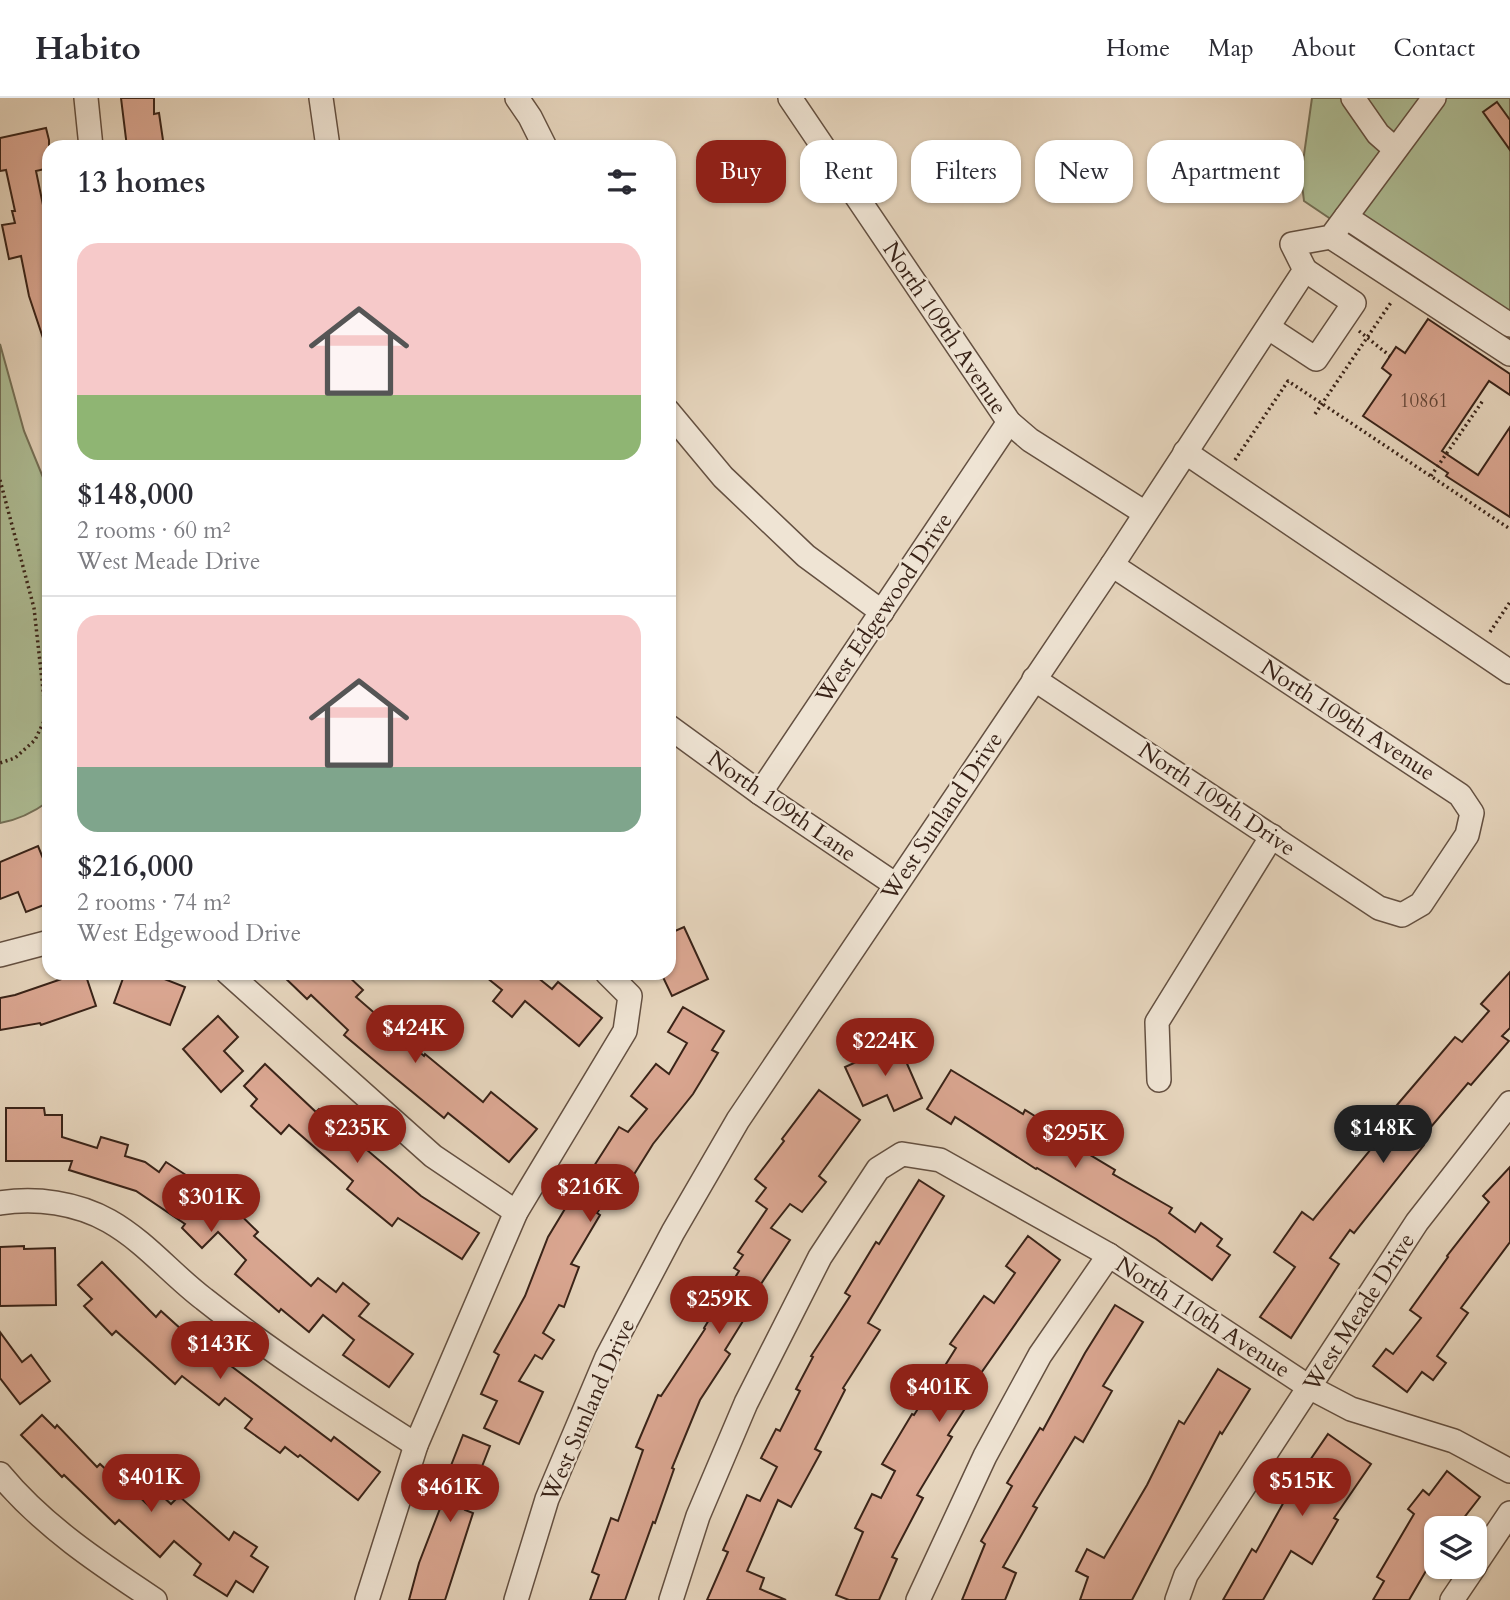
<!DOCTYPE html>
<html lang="en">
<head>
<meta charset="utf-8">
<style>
  body { margin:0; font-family:Cardo,serif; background:#f2f2f3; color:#2b2b33; height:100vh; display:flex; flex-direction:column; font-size:26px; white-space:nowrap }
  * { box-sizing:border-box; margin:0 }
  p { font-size:23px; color:#7c7c81 }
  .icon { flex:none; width:38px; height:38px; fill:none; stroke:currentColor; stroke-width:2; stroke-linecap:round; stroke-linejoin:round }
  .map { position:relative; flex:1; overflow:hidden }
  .side { position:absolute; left:42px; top:42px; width:634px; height:840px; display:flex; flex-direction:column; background:#fff; border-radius:21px; box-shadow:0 2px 5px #0004 }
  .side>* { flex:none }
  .guide { position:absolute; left:696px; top:42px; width:665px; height:63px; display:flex; gap:14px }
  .tools { position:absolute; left:1424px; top:1418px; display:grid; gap:14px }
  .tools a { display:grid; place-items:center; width:63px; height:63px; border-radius:14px; background:#fff; box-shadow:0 2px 5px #0004; font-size:35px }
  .price { position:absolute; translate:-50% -60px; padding:0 16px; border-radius:24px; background:#8f2418; color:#fff; font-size:23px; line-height:46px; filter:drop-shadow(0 2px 4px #0008) }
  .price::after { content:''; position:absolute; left:50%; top:42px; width:21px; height:16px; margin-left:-10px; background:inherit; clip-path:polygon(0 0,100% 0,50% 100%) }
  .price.selected { background:#222; color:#fff }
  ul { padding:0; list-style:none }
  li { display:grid; align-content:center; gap:14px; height:371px; padding:0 35px }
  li+li { border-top:2px solid #e1e1e2 }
  li span { display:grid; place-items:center; height:217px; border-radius:21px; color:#555 }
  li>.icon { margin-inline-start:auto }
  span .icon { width:126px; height:126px; fill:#fffc; stroke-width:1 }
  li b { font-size:30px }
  h2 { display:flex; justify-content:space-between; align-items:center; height:84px; padding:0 35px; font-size:30px }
  .chip { padding:0 24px; border-radius:21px; background:#fff; box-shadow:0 2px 5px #0004; font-size:24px; line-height:63px }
  .chip.selected { background:#8f2418; color:#fff }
  header { display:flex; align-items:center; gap:42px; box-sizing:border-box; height:98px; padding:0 35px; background:#fff; border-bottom:2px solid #e1e1e2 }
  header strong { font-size:33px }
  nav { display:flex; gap:38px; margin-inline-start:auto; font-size:24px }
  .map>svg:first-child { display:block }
</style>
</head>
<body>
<header>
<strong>Habito</strong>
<nav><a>Home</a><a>Map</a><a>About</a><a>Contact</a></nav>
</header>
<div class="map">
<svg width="1510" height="1502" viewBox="0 0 1510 1502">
  <rect width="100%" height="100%" fill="#e6d5bd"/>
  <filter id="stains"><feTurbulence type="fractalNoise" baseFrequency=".00286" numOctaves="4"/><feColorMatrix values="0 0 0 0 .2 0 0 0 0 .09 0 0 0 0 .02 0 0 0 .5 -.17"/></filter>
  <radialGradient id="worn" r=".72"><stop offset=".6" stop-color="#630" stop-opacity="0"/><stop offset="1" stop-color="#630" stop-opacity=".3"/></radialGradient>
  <g fill="#aebe96" stroke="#747057" stroke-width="2">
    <polygon points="1312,0 1510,0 1510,242 1304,103 1301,78"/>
    <path d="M 0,246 L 24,333 L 49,394 L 49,703 C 34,714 18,722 0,725 Z"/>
  </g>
  <g fill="#dba792" stroke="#392318" stroke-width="2">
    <polygon points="121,0 154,0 154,16 159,15 164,49 127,49"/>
    <polygon points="1497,4 1510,22 1510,52 1483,14"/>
    <polygon points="46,30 49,42 49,70 36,73 43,107 49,106 49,249 46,249 29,198 21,158 9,161 2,127 15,125 12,113 15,113 6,72 0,73 0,40"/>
    <polygon points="1428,221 1510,276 1510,297 1489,283 1442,353 1478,377 1510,329 1510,419 1446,378 1448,375 1363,318 1391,277 1382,270 1396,249 1405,255"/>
    <polygon points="38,748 49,775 49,805 26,814 18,794 0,801 0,764"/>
    <polygon points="684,829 708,881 672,898 661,875 668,875 668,836"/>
    <polygon points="1510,874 1510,930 1502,938 1509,943 1471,987 1468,985 1419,1043 1424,1047 1354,1135 1350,1132 1330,1160 1339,1166 1291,1240 1260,1219 1295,1169 1274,1154 1302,1114 1313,1122 1403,1012 1397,1007 1455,939 1462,944 1489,913 1481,906"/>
    <polygon points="79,875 85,875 96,908 41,927 40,925 0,932 0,900 15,897"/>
    <polygon points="125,875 149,875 185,889 170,927 114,905"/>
    <polygon points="280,875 345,875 363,892 356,899 424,958 425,956 483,1004 491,994 537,1031 509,1064 448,1015 444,1020 388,974 344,937 348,932 311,897 307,901"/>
    <polygon points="481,875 532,875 552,891 558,884 602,920 579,948 525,903 512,919 493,903 502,892"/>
    <polygon points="683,909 724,933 712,952 718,955 693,996 653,1046 623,1094 614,1088 597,1115 600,1117 571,1166 579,1169 564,1209 559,1207 543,1235 554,1242 542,1261 535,1257 519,1283 543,1294 519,1346 484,1330 497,1303 481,1296 499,1257 494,1254 525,1198 548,1139 583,1081 585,1082 619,1029 628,1034 647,1011 631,998 656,966 669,976 687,945 668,934"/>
    <polygon points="218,918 238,939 224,953 243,973 221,994 183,951"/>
    <polygon points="898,945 922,1000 894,1013 887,997 863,1008 845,969"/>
    <polygon points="265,966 316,1014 319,1011 421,1098 479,1135 462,1161 398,1120 392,1128 347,1091 353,1083 289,1027 281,1036 251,1008 257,1001 244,988"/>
    <polygon points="951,972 1023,1016 1025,1012 1059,1033 1057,1037 1115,1072 1113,1076 1172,1110 1169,1115 1195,1134 1201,1125 1222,1141 1217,1148 1230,1157 1212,1182 1156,1141 1037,1070 1036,1071 955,1019 951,1026 927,1011"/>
    <polygon points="819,992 860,1022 819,1078 826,1084 802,1114 790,1106 771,1130 790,1142 757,1192 761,1194 725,1252 730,1256 700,1302 672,1370 674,1371 655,1425 653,1424 625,1502 590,1502 599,1477 592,1474 611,1420 618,1423 643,1352 636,1349 658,1297 661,1298 705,1231 704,1230 739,1173 734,1170 743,1157 738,1154 767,1111 756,1103 766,1090 755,1081 784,1043 782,1041"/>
    <polygon points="6,1010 44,1010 45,1017 62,1017 62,1039 97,1050 101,1039 128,1047 125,1058 145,1064 159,1074 166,1064 215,1096 217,1094 258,1134 254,1138 311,1188 318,1180 336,1194 343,1185 369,1206 359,1218 413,1256 389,1289 343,1257 354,1242 323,1217 309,1234 281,1211 279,1214 235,1176 246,1162 218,1134 202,1150 182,1130 185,1126 136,1093 69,1072 72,1063 6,1063"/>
    <polygon points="1510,1069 1510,1144 1461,1210 1468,1215 1437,1258 1446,1265 1433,1282 1422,1274 1407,1294 1373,1268 1386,1251 1393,1256 1421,1220 1410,1212 1448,1159 1447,1158 1489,1104 1483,1098"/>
    <polygon points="919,1082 944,1098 868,1225 880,1232 843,1290 845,1292 815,1351 821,1354 791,1409 778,1402 747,1473 764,1480 760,1491 786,1502 707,1502 728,1454 723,1452 747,1397 760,1403 777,1369 761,1360 776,1331 780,1333 800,1293 796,1291 813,1259 811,1258 850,1198 845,1195 876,1144 879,1146"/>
    <polygon points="1028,1138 1060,1162 979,1278 984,1281 948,1337 952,1339 917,1397 923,1400 892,1459 897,1461 879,1502 849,1502 836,1497 863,1434 855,1430 872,1396 881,1400 895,1373 882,1366 912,1316 914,1317 956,1250 950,1246 984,1198 994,1205 1015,1175 1006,1168"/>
    <polygon points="24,1148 24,1151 55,1150 56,1207 0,1208 0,1149"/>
    <polygon points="102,1164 156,1219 161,1213 212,1259 215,1256 331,1343 334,1339 380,1374 358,1402 300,1357 298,1359 285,1349 280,1355 245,1330 252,1321 225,1300 219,1307 182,1278 175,1286 116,1233 112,1237 84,1208 92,1201 78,1187"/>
    <polygon points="1115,1207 1143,1224 1103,1288 1112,1293 1083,1344 1075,1339 1033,1408 1037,1410 1003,1469 1016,1475 1005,1502 962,1502 985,1446 981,1443 1012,1388 1007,1385 1040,1330 1043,1332 1085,1255"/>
    <polygon points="0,1234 22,1264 31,1257 50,1283 20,1306 0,1280"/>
    <polygon points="1218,1271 1250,1291 1222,1336 1220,1334 1132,1502 1080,1502 1088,1479 1076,1473 1087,1451 1104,1460 1147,1387 1179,1323 1184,1326"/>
    <polygon points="42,1317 55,1330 57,1327 97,1369 100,1366 111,1376 117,1369 133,1384 129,1389 150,1409 161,1397 171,1406 179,1398 229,1442 234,1434 257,1449 251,1458 268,1469 253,1494 236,1483 227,1498 194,1477 201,1466 174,1443 160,1459 119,1422 115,1426 64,1377 62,1379 21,1337"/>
    <polygon points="1328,1336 1371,1366 1334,1420 1338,1422 1312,1466 1291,1453 1263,1502 1223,1502 1252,1451 1256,1454 1295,1384"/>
    <polygon points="463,1337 490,1348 465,1412 473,1415 445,1502 409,1502 419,1465 446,1395 441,1393"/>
    <polygon points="1447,1373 1480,1399 1456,1430 1437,1430 1437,1454 1409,1502 1373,1502 1384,1483 1377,1479 1414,1416 1408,1411 1423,1392 1429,1397"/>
  </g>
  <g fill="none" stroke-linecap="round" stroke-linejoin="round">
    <g stroke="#645041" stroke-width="26">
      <g id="minor">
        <polyline points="86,0 91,49"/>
        <polyline points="321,0 328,49"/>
        <polyline points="517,0 530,19 545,49"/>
        <polyline points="790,0 1009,324 1030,342 1145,415"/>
        <polyline points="1353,0 1378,36 1395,51"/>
        <polyline points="1346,119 1510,227"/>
        <polyline points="1331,139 1510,256"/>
        <polyline points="1269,230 1316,261 1354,205 1305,172"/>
        <polyline points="668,313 723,379 806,458 882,514"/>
        <polyline points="1185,354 1510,574"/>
        <polyline points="1034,581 1379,810 1402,817 1421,806 1467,737 1472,715 1460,697 1112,467"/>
        <polyline points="668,628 760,695 896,787"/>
        <polyline points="760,695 1009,324"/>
        <polyline points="0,857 49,844"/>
        <polyline points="228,875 433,1058 516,1114"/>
        <polyline points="1159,982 1157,924 1272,738"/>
        <path d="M 0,1105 C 36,1099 77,1105 109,1123 C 146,1144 171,1176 204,1201 C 272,1255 344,1301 416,1347"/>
        <path d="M 0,1376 C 43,1428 99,1465 155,1502"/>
        <polyline points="1475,1467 1510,1415"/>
        <polyline points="367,1502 416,1347 516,1114 625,933 630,898 607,875"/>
        <polyline points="516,1502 547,1401 607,1259 673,1134 738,1022 1112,467 1305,172 1292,146 1331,139 1434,0"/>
        <polyline points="671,1502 698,1418 746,1305 820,1159 878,1071 902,1056 940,1062 1109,1157 1309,1289 1351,1311 1454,1343 1510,1373"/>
        <polyline points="918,1502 985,1358 1040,1257 1109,1157"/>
        <polyline points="1177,1502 1186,1477 1417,1124 1510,1005"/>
        <polyline points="1452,1502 1475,1468"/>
      </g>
    </g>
    <g stroke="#392318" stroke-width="3.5" stroke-dasharray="2 3.5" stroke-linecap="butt">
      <polyline points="1359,233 1390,258"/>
      <polyline points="1315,316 1392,203"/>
      <polyline points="1235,362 1288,283 1510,431"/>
      <polyline points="1431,378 1484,301"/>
      <polyline points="0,382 34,510 46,619 35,642 15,660 0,665"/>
      <polyline points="1490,534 1510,504"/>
    </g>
    <use href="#minor" stroke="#efe4d4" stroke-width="23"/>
  </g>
  <g text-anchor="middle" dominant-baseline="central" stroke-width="5" stroke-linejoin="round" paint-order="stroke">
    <g font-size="19" fill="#624436">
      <text x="1424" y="303">10861</text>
    </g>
    <g font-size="23" fill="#392318" stroke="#efe4d4">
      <text transform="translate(945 230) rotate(56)">North 109th Avenue</text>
      <text transform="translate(884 510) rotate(-56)">West Edgewood Drive</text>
      <text transform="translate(1348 622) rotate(33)">North 109th Avenue</text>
      <text transform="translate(1217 701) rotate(34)">North 109th Drive</text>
      <text transform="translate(782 708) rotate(35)">North 109th Lane</text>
      <text transform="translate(942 718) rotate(-56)">West Sunland Drive</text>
      <text transform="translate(1359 1214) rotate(-57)">West Meade Drive</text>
      <text transform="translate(1203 1219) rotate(33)">North 110th Avenue</text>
      <text transform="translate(588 1312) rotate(-66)">West Sunland Drive</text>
    </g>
  </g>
  <rect width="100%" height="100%" filter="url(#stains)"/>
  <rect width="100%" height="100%" fill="url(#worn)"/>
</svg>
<div class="tools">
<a><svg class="icon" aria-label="layers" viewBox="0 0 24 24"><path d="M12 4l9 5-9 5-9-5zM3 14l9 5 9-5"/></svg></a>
</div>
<b class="price" style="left:415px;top:967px">$424K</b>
<b class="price" style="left:885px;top:980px">$224K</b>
<b class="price" style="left:357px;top:1067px">$235K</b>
<b class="price selected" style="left:1383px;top:1067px">$148K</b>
<b class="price" style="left:1075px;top:1072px">$295K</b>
<b class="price" style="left:590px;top:1126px">$216K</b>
<b class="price" style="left:211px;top:1136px">$301K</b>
<b class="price" style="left:719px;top:1238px">$259K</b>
<b class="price" style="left:220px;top:1283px">$143K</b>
<b class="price" style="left:939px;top:1326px">$401K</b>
<b class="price" style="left:151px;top:1416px">$401K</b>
<b class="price" style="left:1302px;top:1420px">$515K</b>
<b class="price" style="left:450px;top:1426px">$461K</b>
<div class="guide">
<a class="chip selected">Buy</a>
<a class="chip">Rent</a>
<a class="chip">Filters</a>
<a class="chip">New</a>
<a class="chip">Apartment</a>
</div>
<section class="side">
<h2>13 homes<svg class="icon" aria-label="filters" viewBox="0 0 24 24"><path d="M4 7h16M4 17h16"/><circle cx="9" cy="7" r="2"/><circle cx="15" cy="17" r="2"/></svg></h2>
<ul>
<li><span style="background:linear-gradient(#f6c9c9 70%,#8fb573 0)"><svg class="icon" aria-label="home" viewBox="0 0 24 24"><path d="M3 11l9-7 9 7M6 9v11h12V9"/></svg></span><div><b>$148,000</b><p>2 rooms · 60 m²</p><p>West Meade Drive</p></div></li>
<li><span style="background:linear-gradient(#f6c9c9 70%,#7fa58c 0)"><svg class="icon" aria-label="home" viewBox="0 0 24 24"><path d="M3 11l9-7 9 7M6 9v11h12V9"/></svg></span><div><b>$216,000</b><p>2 rooms · 74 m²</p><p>West Edgewood Drive</p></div></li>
</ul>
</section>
</div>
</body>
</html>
